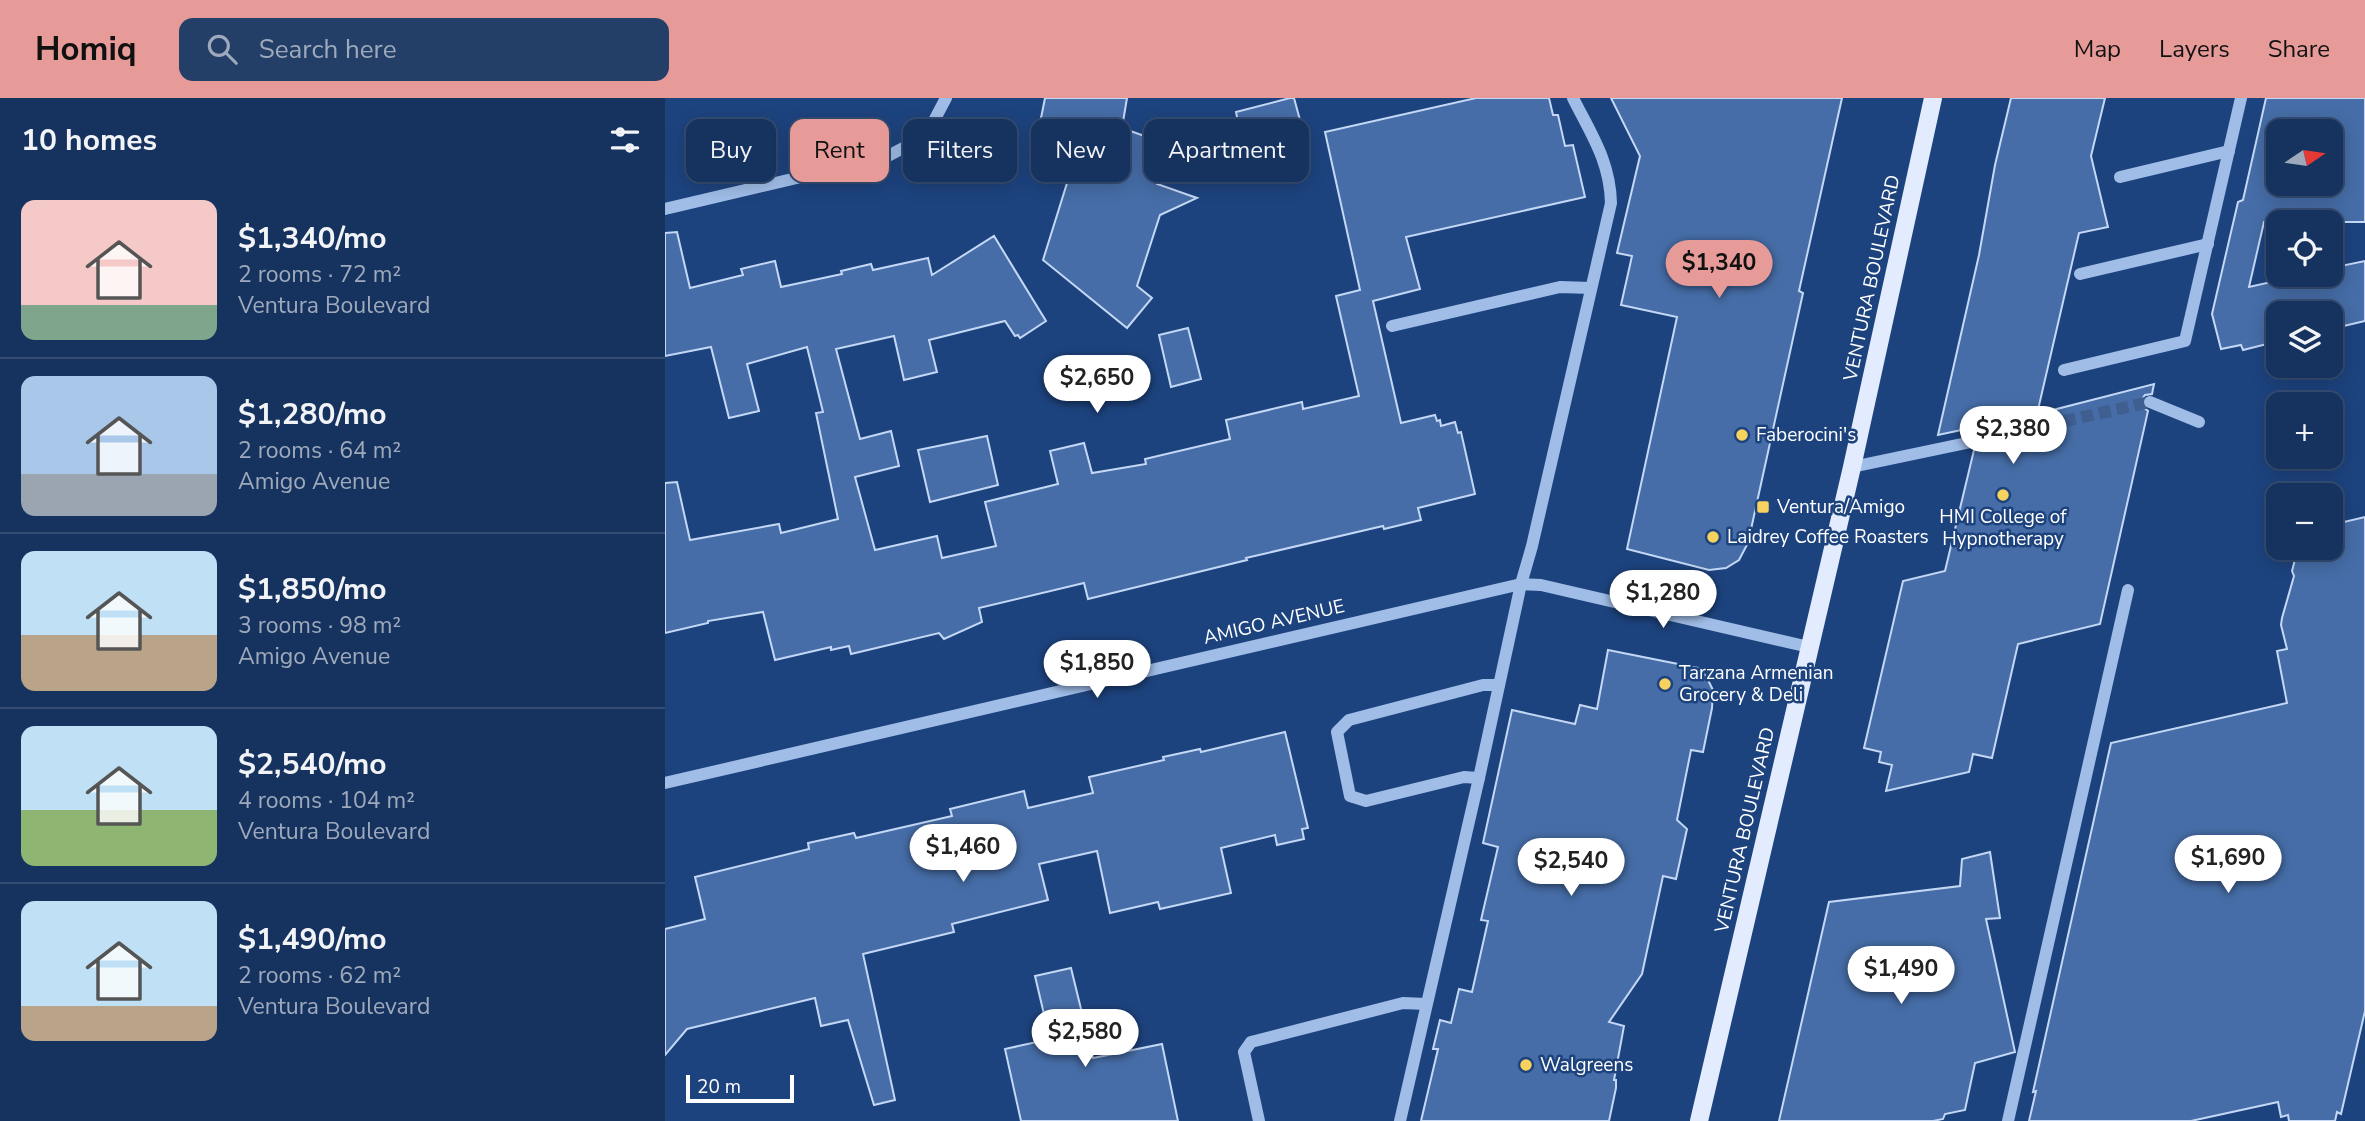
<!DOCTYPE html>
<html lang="en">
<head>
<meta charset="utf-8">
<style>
  body { margin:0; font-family:"Nunito Sans",sans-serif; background:#233e67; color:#f1f3f6; height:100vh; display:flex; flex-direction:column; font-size:26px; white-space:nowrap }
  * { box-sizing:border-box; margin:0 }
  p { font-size:23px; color:#9eaabc }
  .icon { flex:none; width:38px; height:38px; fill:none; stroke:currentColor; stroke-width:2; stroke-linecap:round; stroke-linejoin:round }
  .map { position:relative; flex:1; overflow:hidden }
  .side { display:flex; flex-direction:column; background:#16325e; width:665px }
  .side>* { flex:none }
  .banner { position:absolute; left:21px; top:21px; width:665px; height:63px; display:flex; gap:14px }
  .needle { width:46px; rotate:77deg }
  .fabs { position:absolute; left:1601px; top:21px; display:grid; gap:14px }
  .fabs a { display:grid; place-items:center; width:77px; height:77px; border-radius:14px; background:#16325e; box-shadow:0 4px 18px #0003,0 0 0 2px #354d73; font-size:35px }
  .scale { position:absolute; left:21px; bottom:18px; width:108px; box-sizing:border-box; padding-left:7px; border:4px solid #fff; border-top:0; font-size:19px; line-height:24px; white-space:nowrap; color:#fff; -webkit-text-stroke:5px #1d437e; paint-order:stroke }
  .price { position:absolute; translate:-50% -60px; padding:0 16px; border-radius:24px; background:#fff; color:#222; font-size:23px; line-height:46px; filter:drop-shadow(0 2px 4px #0008) }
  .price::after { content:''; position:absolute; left:50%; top:42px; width:21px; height:16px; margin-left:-10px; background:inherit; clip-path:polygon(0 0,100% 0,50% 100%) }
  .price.active { background:#e69b98; color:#111 }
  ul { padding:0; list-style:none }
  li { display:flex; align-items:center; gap:21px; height:175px; padding:0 21px }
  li+li { border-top:2px solid #354d73 }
  li span { display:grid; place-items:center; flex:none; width:196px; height:140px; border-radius:14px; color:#555 }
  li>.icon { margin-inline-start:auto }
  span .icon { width:84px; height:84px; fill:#fffc; stroke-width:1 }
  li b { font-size:30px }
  h2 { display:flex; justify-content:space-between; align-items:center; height:84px; padding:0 21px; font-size:30px }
  .tag { padding:0 24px; border-radius:14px; background:#16325e; box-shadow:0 4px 18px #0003,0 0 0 2px #354d73; font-size:24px; line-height:63px }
  .tag.active { background:#e69b98; color:#111 }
  header { display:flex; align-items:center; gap:42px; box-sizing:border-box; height:98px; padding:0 35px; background:#e69b98; color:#111 }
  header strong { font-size:33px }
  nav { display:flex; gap:38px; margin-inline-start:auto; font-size:24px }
  .search { width:490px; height:63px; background:#233e67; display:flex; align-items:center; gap:18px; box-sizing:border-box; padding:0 24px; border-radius:14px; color:#9eaabc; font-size:26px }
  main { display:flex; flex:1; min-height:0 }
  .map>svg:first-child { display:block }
</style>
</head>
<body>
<header>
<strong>Homiq</strong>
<div class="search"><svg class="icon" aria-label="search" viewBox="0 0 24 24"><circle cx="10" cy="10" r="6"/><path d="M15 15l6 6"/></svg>Search here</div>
<nav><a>Map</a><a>Layers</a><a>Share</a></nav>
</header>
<main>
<section class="side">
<h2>10 homes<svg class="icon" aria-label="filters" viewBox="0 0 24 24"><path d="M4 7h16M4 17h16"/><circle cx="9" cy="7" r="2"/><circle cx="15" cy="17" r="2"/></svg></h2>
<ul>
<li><span style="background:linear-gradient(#f6c9c9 75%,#7fa58c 0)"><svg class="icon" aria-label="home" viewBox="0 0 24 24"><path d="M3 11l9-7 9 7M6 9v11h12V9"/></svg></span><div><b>$1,340/mo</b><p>2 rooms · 72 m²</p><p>Ventura Boulevard</p></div></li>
<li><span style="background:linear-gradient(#a9c7e8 70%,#9aa5b1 0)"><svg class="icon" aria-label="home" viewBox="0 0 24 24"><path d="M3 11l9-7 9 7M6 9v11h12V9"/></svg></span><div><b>$1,280/mo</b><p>2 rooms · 64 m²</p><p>Amigo Avenue</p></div></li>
<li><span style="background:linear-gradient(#bfe0f5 60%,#b9a48a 0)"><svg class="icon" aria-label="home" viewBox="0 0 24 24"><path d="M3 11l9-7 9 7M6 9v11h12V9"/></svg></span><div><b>$1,850/mo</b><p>3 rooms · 98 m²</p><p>Amigo Avenue</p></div></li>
<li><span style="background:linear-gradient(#bfe0f5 60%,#8fb573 0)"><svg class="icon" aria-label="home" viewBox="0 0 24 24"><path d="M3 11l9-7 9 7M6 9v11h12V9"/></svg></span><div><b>$2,540/mo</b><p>4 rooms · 104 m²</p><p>Ventura Boulevard</p></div></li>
<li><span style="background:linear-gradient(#bfe0f5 75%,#b9a48a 0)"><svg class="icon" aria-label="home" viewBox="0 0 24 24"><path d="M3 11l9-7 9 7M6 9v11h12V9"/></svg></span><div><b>$1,490/mo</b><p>2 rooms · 62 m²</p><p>Ventura Boulevard</p></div></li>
</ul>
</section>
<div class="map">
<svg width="1700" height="1023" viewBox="0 0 1700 1023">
  <rect width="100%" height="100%" fill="#1d437e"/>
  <g fill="#466da7" stroke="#c4d8f6" stroke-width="2" fill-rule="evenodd">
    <polygon points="380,0 462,0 457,30 505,47 492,86 532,100 495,117 472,188 487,200 462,230 378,162 417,37 374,30"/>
    <polygon points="625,0 629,0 645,59 611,67 610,64 583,70 581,58 578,59 570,24 573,24 571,14"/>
    <polygon points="811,0 884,0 888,17 893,17 900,48 908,47 920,99 741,139 755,191 708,203 736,325 770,317 772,323 775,322 776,328 790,324 793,335 796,334 810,396 753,410 756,422 719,431 718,428 581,460 582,462 423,501 419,485 314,510 317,524 279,541 274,535 186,556 184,548 166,552 166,549 110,562 98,514 43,523 43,525 0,535 0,385 12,384 25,442 114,426 116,435 173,421 151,315 158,314 142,249 82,266 94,313 64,320 46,249 0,258 0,135 12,134 25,190 78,177 76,171 110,163 116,189 177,176 176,173 206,166 208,172 263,160 267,177 329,138 381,223 355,240 353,237 350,238 340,223 264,242 272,274 239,282 229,238 171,251 195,341 226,333 234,368 190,379 210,452 272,438 277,460 331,448 320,404 393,386 385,353 419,345 427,375 481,366 480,361 565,341 561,322 637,304 638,311 694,298 671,198 695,192 660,34"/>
    <polygon points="946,0 1177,0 1134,193 1138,195 1083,445 1074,462 1061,470 1044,472 962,451 1012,219 956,207 967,158 952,155 975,58"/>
    <polygon points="1346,0 1440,0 1426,58 1443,129 1414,135 1372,316 1489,286 1487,296 1480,297 1477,301 1478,309 1483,313 1435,526 1353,546 1327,660 1308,656 1304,674 1221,693 1227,667 1214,664 1216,654 1199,650 1238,483 1280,473 1309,352 1316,350 1319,345 1318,338 1313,335 1315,328 1273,337 1314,157 1330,67"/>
    <path d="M 1601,0 L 1700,0 L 1700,124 L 1599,124 L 1584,189 L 1638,177 L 1666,177 L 1666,170 L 1700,163 L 1700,223 L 1666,231 L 1666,215 L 1614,215 L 1614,243 L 1578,252 L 1576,247 L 1556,251 L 1547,216 L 1573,104 L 1578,102 ZM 1614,33 L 1666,33 L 1666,86 L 1614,86 Z"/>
    <polygon points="523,230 536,281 506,289 494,237"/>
    <polygon points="322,338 333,387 265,404 253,352"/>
    <polygon points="1700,419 1700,913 1676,1016 1672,1014 1670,1023 1624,1023 1623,1017 1616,1019 1613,1004 1526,1023 1364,1023 1371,993 1368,994 1446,645 1622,605 1612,553 1622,551 1616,527 1617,520 1629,478 1627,473 1633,450 1666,450 1666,427"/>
    <polygon points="943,552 1033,570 1041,578 1048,592 1047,610 1038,654 1026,652 1012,722 1022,731 1011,781 998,778 977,876 944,924 959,928 949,982 951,982 951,990 944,1023 756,1023 773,951 768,951 775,922 786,925 794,891 807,894 823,823 816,822 833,749 818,745 847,612 910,626 915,607 932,611"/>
    <polygon points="620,634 643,730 637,731 639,741 612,747 610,737 556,750 566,795 495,811 493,804 445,815 432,753 374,766 383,802 287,826 289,834 198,856 230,1002 209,1007 183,922 156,928 150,900 22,931 0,957 0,831 40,821 30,779 144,751 143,745 189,735 191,740 287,718 285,711 359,693 363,710 428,695 424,679 499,662 498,659 535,651 536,654"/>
    <polygon points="1325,754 1335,820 1321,821 1350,954 1310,965 1300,1012 1280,1016 1278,1021 1268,1023 1114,1023 1164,804 1295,788 1297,761"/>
    <polygon points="406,870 428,960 497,946 513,1023 356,1023 340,951 381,942 378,930 382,929 370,878"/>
  </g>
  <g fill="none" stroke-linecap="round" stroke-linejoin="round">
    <polyline stroke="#3f5f91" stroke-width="12" stroke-dasharray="12 6" stroke-linecap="butt" points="1311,343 1485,304"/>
    <g stroke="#a0bde8" stroke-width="12">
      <polyline points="1455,79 1564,53"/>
      <polyline points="0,111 221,59 261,38 281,0"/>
      <polyline points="1415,176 1543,146"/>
      <polyline points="727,228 895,189 926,190"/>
      <polyline points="1399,272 1520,243 1576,0"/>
      <polyline points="1485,304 1534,324"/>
      <polyline points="1187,369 1311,343"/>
      <polyline points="814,680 799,679 701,703 685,698 672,634 684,622 818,587 834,587"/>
      <polyline points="0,685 856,486 876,487 1144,549"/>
      <polyline points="594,1023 579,954 586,944 738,905 761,906"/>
      <path d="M 735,1023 L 814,680 L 856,486 L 867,448 L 946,105 C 945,63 926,36 908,0"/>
      <polyline points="1343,1023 1463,492"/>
    </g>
    <polyline stroke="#e2ecfe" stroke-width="18" points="1034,1023 1187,369 1268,0"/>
  </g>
  <g fill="#f7d25e" stroke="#1d437e" stroke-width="2.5">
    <circle cx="1077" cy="337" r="7"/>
    <circle cx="1338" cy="397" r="7"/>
    <rect x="1091" y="402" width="14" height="14" rx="3.5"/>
    <circle cx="1048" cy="439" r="7"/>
    <circle cx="1000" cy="586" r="7"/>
    <circle cx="861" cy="967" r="7"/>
  </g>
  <g text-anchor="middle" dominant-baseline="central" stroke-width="5" stroke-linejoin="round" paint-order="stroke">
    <g font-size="19" fill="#fff" stroke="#1d437e">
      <text transform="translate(1207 180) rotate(-78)">VENTURA BOULEVARD</text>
      <text transform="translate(609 524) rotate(-13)">AMIGO AVENUE</text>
      <text transform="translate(1080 732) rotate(-77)">VENTURA BOULEVARD</text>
    </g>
    <g font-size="19" fill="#fff" stroke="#1d437e" text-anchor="start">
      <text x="1091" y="337">Faberocini's</text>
      <text x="1112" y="409">Ventura/Amigo</text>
      <text x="1338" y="419" text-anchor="middle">HMI College of<tspan x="1338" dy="22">Hypnotherapy</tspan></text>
      <text x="1062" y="439">Laidrey Coffee Roasters</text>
      <text x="1014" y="575">Tarzana Armenian<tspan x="1014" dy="22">Grocery &amp; Deli</tspan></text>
      <text x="875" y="967">Walgreens</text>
    </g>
  </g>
</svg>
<div class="fabs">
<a><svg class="needle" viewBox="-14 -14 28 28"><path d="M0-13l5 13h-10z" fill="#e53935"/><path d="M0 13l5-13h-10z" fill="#9eaabc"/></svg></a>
<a><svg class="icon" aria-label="locate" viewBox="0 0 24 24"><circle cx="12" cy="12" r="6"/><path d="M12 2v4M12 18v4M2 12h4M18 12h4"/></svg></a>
<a><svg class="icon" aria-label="layers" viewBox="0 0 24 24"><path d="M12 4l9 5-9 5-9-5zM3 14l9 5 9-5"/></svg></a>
<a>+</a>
<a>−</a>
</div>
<div class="scale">20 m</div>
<b class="price active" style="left:1054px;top:202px">$1,340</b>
<b class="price" style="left:432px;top:317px">$2,650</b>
<b class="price" style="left:1348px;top:368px">$2,380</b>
<b class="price" style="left:998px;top:532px">$1,280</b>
<b class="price" style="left:432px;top:602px">$1,850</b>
<b class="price" style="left:298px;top:786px">$1,460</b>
<b class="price" style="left:1563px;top:797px">$1,690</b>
<b class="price" style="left:906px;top:800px">$2,540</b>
<b class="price" style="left:1236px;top:908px">$1,490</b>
<b class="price" style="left:420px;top:971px">$2,580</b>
<div class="banner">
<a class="tag">Buy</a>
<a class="tag active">Rent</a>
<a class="tag">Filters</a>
<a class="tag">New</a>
<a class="tag">Apartment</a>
</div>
</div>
</main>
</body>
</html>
